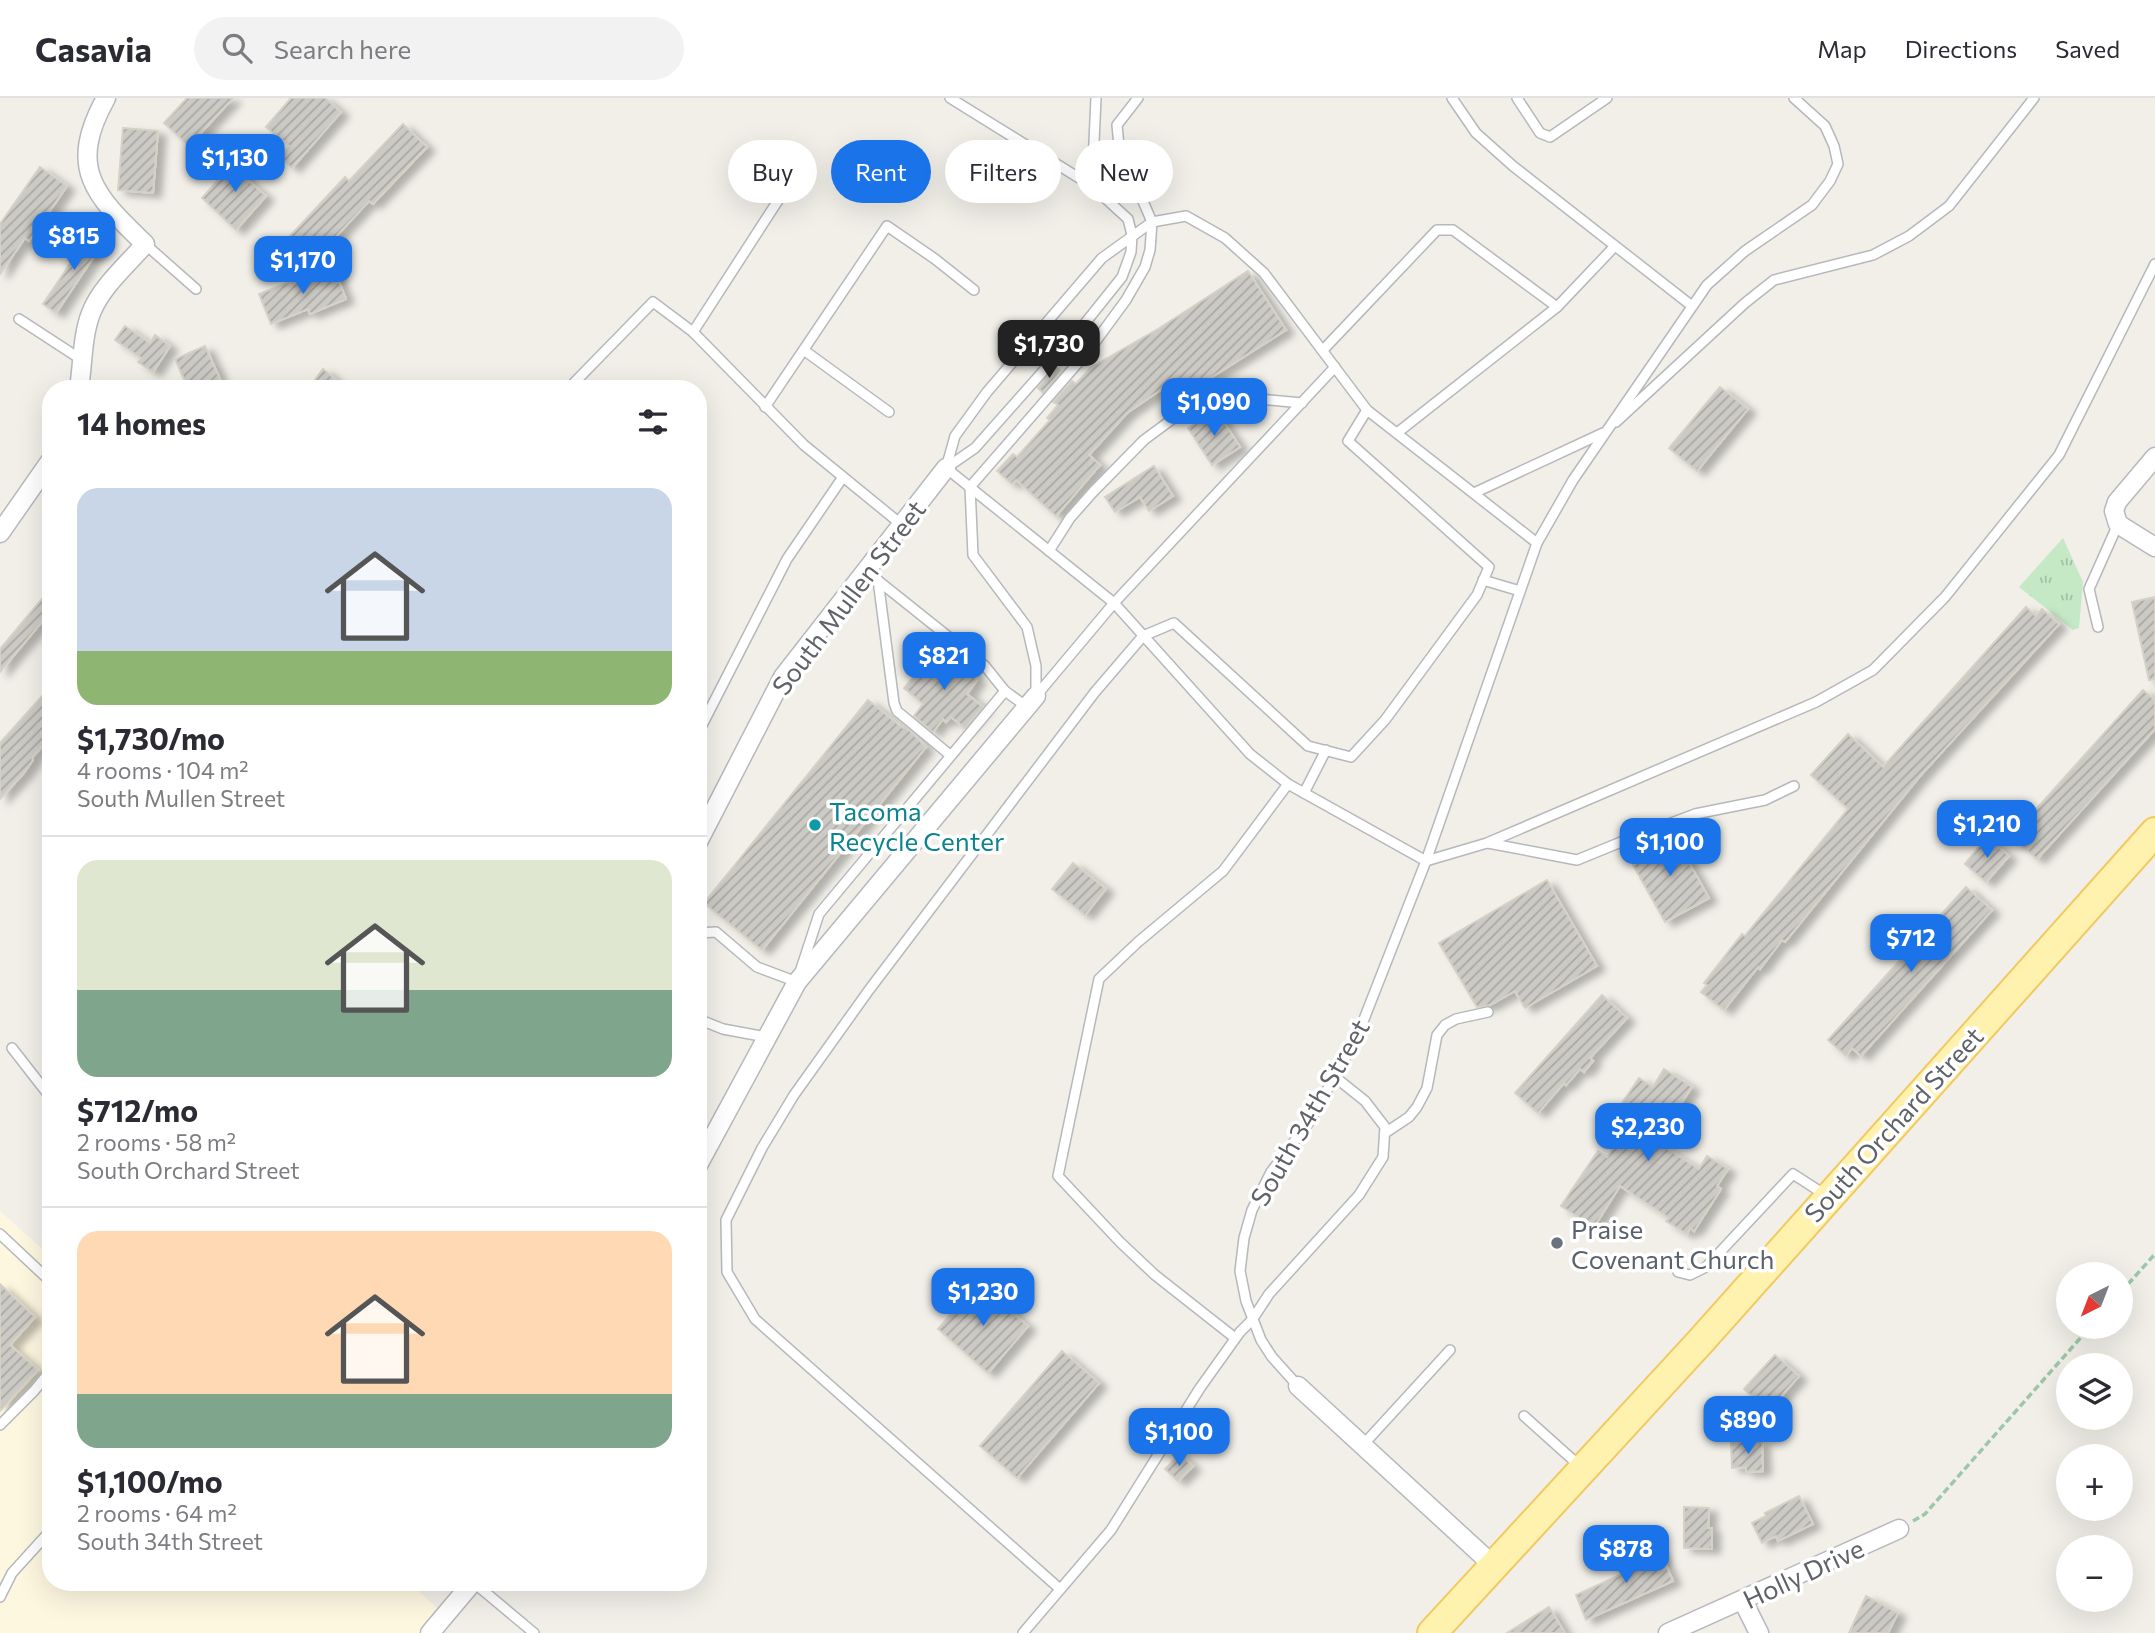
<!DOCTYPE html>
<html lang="en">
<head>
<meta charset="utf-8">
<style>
  body { margin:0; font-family:Commissioner,sans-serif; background:#f2f2f3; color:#2b2b33; height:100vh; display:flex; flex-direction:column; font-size:26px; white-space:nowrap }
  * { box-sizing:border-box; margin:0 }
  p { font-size:23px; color:#7c7c81 }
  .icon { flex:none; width:38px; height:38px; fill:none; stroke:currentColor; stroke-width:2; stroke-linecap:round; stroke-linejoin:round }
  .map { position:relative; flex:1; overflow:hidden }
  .sheet { position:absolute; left:42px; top:282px; width:665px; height:1211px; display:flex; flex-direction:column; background:#fff; border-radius:28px; box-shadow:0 7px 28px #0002 }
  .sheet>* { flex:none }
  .top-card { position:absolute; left:728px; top:42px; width:665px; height:63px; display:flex; gap:14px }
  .needle { width:46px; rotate:222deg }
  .buttons { position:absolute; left:2056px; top:1164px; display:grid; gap:14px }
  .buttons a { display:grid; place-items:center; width:77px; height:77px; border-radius:50%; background:#fff; box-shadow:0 7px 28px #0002; font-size:35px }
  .price { position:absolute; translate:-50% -60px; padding:0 16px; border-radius:14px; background:#1a73e8; color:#fff; font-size:23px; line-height:46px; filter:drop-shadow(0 2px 4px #0008) }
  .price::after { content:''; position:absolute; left:50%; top:42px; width:21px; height:16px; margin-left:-10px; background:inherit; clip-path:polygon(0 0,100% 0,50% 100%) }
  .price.selected { background:#222; color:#fff }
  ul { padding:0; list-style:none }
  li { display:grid; align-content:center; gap:14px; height:371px; padding:0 35px }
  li+li { border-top:2px solid #e1e1e2 }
  li span { display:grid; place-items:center; height:217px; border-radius:21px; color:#555 }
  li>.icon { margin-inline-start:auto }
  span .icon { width:126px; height:126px; fill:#fffc; stroke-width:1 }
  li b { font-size:30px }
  h2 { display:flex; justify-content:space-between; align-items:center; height:84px; padding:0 35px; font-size:30px }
  .tag { padding:0 24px; border-radius:32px; background:#fff; box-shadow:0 7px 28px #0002; font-size:24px; line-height:63px }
  .tag.selected { background:#1a73e8; color:#fff }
  header { display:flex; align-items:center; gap:42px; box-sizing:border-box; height:98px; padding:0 35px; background:#fff; border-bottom:2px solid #e1e1e2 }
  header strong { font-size:33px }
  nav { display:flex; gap:38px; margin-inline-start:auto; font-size:24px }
  .search { width:490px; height:63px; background:#f2f2f3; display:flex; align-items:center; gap:18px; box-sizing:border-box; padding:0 24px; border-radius:38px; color:#7c7c81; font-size:26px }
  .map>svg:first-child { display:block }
</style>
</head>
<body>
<header>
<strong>Casavia</strong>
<div class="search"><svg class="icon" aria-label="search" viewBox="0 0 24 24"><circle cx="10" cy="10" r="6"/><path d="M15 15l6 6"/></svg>Search here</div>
<nav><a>Map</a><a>Directions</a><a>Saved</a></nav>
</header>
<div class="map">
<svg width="2155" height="1535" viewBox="0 0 2155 1535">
  <defs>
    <pattern id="park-tufts" width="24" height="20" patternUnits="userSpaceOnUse" patternTransform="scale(1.75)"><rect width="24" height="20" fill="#c5e8c5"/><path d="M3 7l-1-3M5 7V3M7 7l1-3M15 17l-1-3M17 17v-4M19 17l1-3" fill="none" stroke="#a3c0a4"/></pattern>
    <pattern id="building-hatch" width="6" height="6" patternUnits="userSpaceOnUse" patternTransform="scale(1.75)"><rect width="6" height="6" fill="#cccac5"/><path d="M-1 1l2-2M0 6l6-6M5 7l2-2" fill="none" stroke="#a9a8a4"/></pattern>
    <filter id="shadow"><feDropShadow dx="8" dy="4.5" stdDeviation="3.5" flood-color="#0004"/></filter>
  </defs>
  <rect width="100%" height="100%" fill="#f1efe8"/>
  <polygon fill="#fef7e0" points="0,1113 51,1159 51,1484 408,1484 446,1518 430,1535 0,1535"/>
  <polygon fill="url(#park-tufts)" points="2063,440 2083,484 2079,530 2073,532 2019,489"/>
  <g fill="url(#building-hatch)" stroke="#d6d1c6" stroke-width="2" filter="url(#shadow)">
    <polygon points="187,0 233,0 189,48 164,25"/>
    <polygon points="291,0 325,0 341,14 292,70 280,59 289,48 266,29"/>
    <polygon points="403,26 427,49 373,106 369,103 315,161 290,138 345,79 349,83"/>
    <polygon points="123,30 158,33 153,95 118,92"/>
    <polygon points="241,56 252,66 242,77 266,98 236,132 202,100"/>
    <polygon points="40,69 67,88 29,143 25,140 0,176 0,126"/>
    <polygon points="92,133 105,142 56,215 43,206"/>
    <polygon points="334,171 346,201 310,216 308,211 271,226 259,196 297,181 289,188"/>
    <polygon points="1248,173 1286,232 1196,289 1193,284 1168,300 1162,291 1127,315 1089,357 1100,367 1056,418 1016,382 1012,386 997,373 1013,356 1017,359 1050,322 1047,320 1058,307 1053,304 1072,283 1076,286 1090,270 1158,231"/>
    <polygon points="125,228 150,245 155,237 170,248 153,274 138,264 141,260 115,242"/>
    <polygon points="205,248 224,290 188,290 175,261"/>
    <polygon points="1056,269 1061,273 1043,295 1038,290"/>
    <polygon points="323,271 335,281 326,290 323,290 314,283"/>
    <polygon points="1720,289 1748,311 1697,373 1669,350"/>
    <polygon points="1216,312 1240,349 1212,367 1188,330"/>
    <polygon points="1154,368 1173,398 1149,413 1140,399 1115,414 1105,399"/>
    <polygon points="51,490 51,513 0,574 0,551"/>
    <polygon points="2155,499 2155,581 2149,582 2132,504"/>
    <polygon points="2026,509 2036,518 2042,511 2059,526 1920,678 1785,844 1782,842 1760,871 1758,869 1724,912 1701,894 1707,887 1704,885 1742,836 1745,838 1848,711 1811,677 1848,636 1883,669"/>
    <polygon points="938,549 978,581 967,596 983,609 965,630 951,619 946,624 943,621 933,634 914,618 923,606 904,590"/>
    <polygon points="51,588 51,638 32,660 33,662 23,676 0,701 0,645"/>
    <polygon points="2143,592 2155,602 2155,631 2037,761 2011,739"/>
    <polygon points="868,602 903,630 905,628 926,649 762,852 704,805"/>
    <polygon points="1671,733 1709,800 1665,824 1633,767 1650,757 1645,748"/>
    <polygon points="1987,739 2009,758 1986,784 1965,766"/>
    <polygon points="1073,765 1106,791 1085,817 1052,791"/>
    <polygon points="1547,782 1597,868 1525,910 1515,893 1490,907 1477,909 1439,845"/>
    <polygon points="1966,789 1992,812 1861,958 1852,950 1846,958 1828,942"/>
    <polygon points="1602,897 1627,920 1590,960 1593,963 1584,974 1580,971 1566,987 1564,985 1538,1015 1515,995"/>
    <polygon points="1664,971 1692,989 1656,1043 1699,1071 1707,1058 1728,1071 1717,1088 1721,1091 1694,1133 1690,1130 1687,1136 1666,1123 1669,1120 1620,1088 1594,1129 1561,1108 1598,1053 1607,1059 1625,1032 1614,1024 1623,1010 1620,1008 1639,980 1653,989"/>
    <polygon points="978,1185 1028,1228 988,1275 938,1231"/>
    <polygon points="0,1186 35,1219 10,1247 38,1272 0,1313"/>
    <polygon points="1062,1253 1099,1285 1017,1380 980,1348"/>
    <polygon points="1775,1257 1799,1278 1768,1313 1744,1291"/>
    <polygon points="1762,1343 1763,1373 1746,1374 1746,1369 1732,1370 1731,1344"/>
    <polygon points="1180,1356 1193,1368 1178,1383 1165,1371"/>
    <polygon points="1799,1398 1813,1426 1778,1443 1776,1438 1762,1445 1752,1425 1766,1418 1765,1415"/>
    <polygon points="1684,1409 1709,1410 1708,1430 1712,1430 1712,1451 1684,1450"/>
    <polygon points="1659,1451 1673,1483 1586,1522 1576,1497 1633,1471 1629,1464"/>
    <polygon points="1866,1498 1898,1515 1888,1535 1849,1535"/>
    <polygon points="1549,1509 1565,1535 1507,1535"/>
  </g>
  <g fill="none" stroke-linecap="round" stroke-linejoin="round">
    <g stroke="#b5b8bc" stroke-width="12">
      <g id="service">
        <polyline points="1452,0 1476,35 1513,68 1692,208"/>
        <polyline points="1517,0 1540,35 1550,39 1607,0"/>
        <polyline points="799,70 693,234 804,347 902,427"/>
        <polyline points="1092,88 1096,0"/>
        <polyline points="145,146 196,191"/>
        <polyline points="19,221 82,262"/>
        <polyline points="1323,252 1437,132 1453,132 1557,209"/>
        <polyline points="805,253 889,314"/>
        <polyline points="569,290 653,204 693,234"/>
        <polyline points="765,309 887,128 935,161 974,192"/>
        <polyline points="1616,324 1745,205 1774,182 1873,157 1909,138 1949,108 2034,0"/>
        <polyline points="1397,335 1557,209 1615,148"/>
        <polyline points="946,370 1114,505 1250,656 1288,686 1426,763 1487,745 1816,604 1873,572 1945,499 2059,357 2155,166"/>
        <polyline points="946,370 955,338 987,294 1102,160 1152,124 1186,118 1225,140 1264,175 1367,312 1537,445"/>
        <polyline points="946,370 975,350 1078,234 1122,179 1131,154 1132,137 1128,121 1092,88 950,0"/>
        <polyline points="970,389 1090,251 1126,202 1145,169 1150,152 1152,124 1119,48 1117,27 1138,0"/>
        <polyline points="970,389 973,457 1027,529 1036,568 1036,598"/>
        <polyline points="1474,395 1603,335"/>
        <polyline points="1049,453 1070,420 1093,394 1144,342 1182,314 1236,299 1302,305"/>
        <polyline points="866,473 985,568 1005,593 1027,609"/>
        <polyline points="878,482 894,605 897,613 950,657"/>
        <polyline points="1483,482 1520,493"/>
        <polyline points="2098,529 2089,491 2118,426"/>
        <polyline points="1036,598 1114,505 1335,269"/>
        <polyline points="698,635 787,461 843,379"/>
        <polyline points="1304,695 1326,652"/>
        <polyline points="1488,745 1577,762 1626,742 1695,716 1765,702 1794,688"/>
        <polyline points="698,835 716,834 757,869 797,884"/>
        <polyline points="801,871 819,816 1005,593"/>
        <polyline points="698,921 723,931 766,939"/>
        <polyline points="12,950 51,1000"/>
        <polyline points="1385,1035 1409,1019 1417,1009 1427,990 1437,937 1445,927 1456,921 1488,914"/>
        <polyline points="0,1136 51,1184"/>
        <polyline points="1678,1174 1690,1177 1706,1169 1793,1076 1827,1098"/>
        <polyline points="1235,1240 1155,1177 1120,1144 1058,1078 1099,881 1138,844 1223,773 1288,686"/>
        <polyline points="1298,1288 1272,1259 1261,1242 1246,1203 1240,1173 1244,1140 1252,1112 1271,1074 1309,1024 1357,939 1426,763 1537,445 1573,382 1707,187 1745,153 1812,107 1830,83 1838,66 1834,48 1825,28 1794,0"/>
        <polyline points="1524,1318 1582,1370"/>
        <polyline points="0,1327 34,1293 51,1272"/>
        <polyline points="1363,1347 1450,1252"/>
        <polyline points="473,1484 534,1535"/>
        <polyline points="1060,1491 755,1221 727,1174 726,1122 762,1050 794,997 869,892 1095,594 1143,538 1174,525 1308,648 1351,659 1385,622 1477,497 1489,469 1348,343 1367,312"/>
        <polyline points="0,1499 12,1475 51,1432"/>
        <polyline points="1023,1535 1111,1432 1200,1290 1240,1234 1252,1222 1269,1196 1359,1097 1383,1059 1385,1029 1365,1003 1335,979"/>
      </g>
    </g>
    <g stroke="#b5b8bc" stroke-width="21">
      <g id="minor">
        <path d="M 79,290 C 83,266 82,238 91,215 C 101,189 127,167 145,146 C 94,97 67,70 106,0"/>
        <polyline points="2155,359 2117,404 2114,413 2118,426 2155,449"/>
        <polyline points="0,435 51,362"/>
        <polyline points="698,744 783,579 946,370"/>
        <polyline points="698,1067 797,884 1036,598"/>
        <polyline points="1298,1288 1494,1468"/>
        <polyline points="1743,1503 1759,1535"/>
        <polyline points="430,1535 473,1484"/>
        <polyline points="1668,1535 1899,1431"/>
      </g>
    </g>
    <g stroke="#f2c960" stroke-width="32">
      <polyline id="primary" points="1432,1535 1700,1244 2155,734"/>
    </g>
    <g stroke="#9cc7a9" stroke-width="3.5" stroke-dasharray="7 3.5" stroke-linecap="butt">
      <polyline points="2121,1194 2155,1156"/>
      <polyline points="1913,1423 1925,1416 2091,1228"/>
    </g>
    <use href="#service" stroke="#fff" stroke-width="9"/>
    <use href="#minor" stroke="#fff" stroke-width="18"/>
    <use href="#primary" stroke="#fff2af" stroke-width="28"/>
  </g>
  <circle fill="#0f9aa8" stroke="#fff" stroke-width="2.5" cx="815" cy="727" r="7"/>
  <circle fill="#6b7280" stroke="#fff" stroke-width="2.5" cx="1557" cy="1145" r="7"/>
  <g text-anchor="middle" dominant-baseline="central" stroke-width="7" stroke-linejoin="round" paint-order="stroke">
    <g font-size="26" fill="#5f6368" stroke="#fff">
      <text transform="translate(848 499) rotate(-53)">South Mullen Street</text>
      <text transform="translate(1309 1014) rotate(-60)">South 34th Street</text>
      <text transform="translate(1893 1026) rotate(-48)">South Orchard Street</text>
      <text transform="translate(1803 1475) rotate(-25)">Holly Drive</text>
    </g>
    <g font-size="26" fill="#0d838f" stroke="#fff" text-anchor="start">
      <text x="829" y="712">Tacoma<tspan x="829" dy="30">Recycle Center</tspan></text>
    </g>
    <g font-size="26" fill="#5b616d" stroke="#fff" text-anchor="start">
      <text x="1571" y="1130">Praise<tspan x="1571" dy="30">Covenant Church</tspan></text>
    </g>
  </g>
</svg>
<div class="buttons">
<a><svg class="needle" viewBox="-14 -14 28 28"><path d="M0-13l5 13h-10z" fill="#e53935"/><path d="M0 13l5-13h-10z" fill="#7c7c81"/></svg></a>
<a><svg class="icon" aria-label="layers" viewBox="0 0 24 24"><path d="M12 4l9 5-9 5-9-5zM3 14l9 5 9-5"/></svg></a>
<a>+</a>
<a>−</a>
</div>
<b class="price" style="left:235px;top:96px">$1,130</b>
<b class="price" style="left:74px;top:174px">$815</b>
<b class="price" style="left:303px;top:198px">$1,170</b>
<b class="price selected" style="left:1049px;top:282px">$1,730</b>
<b class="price" style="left:1214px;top:340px">$1,090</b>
<b class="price" style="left:944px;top:594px">$821</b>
<b class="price" style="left:1987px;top:762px">$1,210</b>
<b class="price" style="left:1670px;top:780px">$1,100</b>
<b class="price" style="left:1911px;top:876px">$712</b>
<b class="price" style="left:1648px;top:1065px">$2,230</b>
<b class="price" style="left:983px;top:1230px">$1,230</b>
<b class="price" style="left:1748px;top:1358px">$890</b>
<b class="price" style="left:1179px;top:1370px">$1,100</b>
<b class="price" style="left:1626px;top:1487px">$878</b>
<div class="top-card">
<a class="tag">Buy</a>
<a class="tag selected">Rent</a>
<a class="tag">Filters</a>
<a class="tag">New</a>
</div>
<section class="sheet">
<h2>14 homes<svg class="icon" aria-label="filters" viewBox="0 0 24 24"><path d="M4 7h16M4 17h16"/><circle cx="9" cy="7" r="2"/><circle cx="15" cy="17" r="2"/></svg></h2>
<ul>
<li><span style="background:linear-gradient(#c9d6e8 75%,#8fb573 0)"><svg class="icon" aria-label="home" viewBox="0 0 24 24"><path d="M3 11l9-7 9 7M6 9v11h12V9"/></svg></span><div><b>$1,730/mo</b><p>4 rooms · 104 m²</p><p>South Mullen Street</p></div></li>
<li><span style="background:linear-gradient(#dfe7d0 60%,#7fa58c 0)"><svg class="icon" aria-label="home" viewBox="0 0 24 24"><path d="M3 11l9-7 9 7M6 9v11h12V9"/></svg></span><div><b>$712/mo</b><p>2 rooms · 58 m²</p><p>South Orchard Street</p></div></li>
<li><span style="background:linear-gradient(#ffd9b3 75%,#7fa58c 0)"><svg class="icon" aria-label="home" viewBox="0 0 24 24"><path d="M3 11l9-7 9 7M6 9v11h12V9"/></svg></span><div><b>$1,100/mo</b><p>2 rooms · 64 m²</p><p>South 34th Street</p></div></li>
</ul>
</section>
</div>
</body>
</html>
